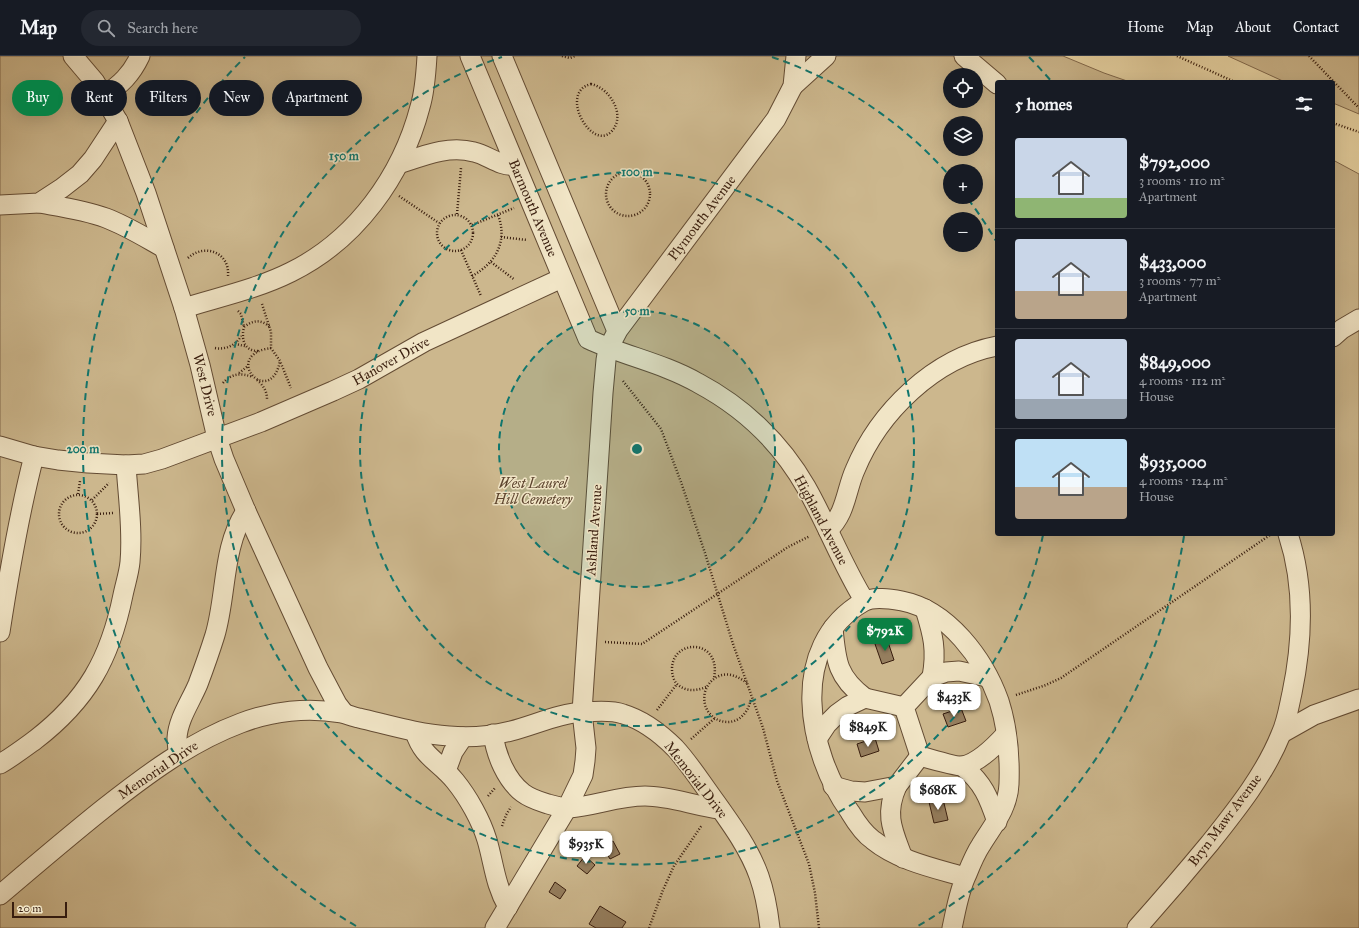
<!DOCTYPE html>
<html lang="en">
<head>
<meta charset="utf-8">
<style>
  body { margin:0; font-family:"IM FELL Great Primer",serif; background:#242831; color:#f1f3f6; height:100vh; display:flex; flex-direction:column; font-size:15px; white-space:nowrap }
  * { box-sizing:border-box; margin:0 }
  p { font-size:13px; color:#9ea1a6 }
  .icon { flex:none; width:22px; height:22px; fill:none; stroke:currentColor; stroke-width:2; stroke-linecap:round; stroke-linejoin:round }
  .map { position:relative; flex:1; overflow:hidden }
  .drawer { position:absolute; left:995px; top:24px; width:340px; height:456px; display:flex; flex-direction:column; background:#171b24; border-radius:4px; box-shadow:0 4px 16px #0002 }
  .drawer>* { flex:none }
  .banner { position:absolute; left:12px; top:24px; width:380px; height:36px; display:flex; gap:8px }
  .tools { position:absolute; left:943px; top:12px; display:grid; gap:8px }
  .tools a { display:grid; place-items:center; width:40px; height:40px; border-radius:50%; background:#171b24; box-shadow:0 4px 16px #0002; font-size:20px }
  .scale { position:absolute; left:12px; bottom:10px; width:55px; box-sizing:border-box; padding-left:4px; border:2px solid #381d0e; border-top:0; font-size:11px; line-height:14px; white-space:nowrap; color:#381d0e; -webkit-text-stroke:3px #f1e5c6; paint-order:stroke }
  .price { position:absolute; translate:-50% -34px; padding:0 9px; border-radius:8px; background:#fff; color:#222; font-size:13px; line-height:26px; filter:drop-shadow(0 1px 2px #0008) }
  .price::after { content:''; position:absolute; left:50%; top:24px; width:12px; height:9px; margin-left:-6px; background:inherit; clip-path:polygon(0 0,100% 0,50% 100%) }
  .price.current { background:#0b8043; color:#fff }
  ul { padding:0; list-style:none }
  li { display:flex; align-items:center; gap:12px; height:100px; padding:0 20px }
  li+li { border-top:1px solid #363941 }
  li span { display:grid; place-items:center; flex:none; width:112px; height:80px; border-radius:4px; color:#555 }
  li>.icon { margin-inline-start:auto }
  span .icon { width:48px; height:48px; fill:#fffc; stroke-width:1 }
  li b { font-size:17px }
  h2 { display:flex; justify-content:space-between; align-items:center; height:48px; padding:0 20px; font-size:17px }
  .chip { padding:0 14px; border-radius:18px; background:#171b24; box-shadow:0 4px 16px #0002; font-size:14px; line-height:36px }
  .chip.current { background:#0b8043; color:#fff }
  header { display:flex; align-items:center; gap:24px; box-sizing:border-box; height:56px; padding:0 20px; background:#171b24; border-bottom:1px solid #363941 }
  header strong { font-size:19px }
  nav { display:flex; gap:22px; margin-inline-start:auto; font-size:14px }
  .search { width:280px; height:36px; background:#242831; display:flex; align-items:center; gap:10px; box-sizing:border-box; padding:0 14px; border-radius:22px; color:#9ea1a6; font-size:15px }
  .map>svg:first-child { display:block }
</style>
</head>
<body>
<header>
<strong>Map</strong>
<div class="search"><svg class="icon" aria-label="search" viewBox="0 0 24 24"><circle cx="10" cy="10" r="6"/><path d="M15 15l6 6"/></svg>Search here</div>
<nav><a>Home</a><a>Map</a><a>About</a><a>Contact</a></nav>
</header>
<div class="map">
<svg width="1359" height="872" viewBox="0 0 1359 872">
  <rect width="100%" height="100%" fill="#ead7a7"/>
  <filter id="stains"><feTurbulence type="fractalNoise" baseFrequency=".005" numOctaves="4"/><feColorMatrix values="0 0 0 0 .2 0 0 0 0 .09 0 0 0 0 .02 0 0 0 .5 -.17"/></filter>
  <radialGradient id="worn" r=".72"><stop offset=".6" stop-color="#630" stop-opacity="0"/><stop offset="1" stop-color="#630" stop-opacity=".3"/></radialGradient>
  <g fill="#ccb78d" stroke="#826a4e" fill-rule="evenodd">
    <path d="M 0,0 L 1063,0 L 1104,17 L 1130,26 L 997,26 L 997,478 L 1333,478 L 1333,104 L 1359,118 L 1359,872 L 0,872 ZM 950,19 L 976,19 L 976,45 L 950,45 ZM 950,67 L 976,67 L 976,93 L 950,93 ZM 950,115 L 976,115 L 976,141 L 950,141 ZM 950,163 L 976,163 L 976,189 L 950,189 Z"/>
    <polygon points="1228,0 1359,0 1359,58 1333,47 1333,26 1285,26"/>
  </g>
  <g fill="#957e5e" stroke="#381d0e">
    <polygon points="887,583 894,604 882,608 875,588"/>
    <polygon points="961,652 966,665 948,671 943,658"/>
    <polygon points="875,682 879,695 861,701 857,688"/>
    <polygon points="943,743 948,764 934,767 929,746"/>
    <polygon points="613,785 620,798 610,803 603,791"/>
    <polygon points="585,800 595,809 587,818 577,810"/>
    <polygon points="555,826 566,834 560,843 549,836"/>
    <polygon points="600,850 626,866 622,872 596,872 589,868"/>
  </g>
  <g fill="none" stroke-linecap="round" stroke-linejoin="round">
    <g stroke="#644c34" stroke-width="21">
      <g id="minor">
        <polyline points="73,0 95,26 118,65 146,137 184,252 200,309 217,382 224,403 246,455 318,612 337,648 344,657"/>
        <path d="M 470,0 L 588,283 C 624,300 663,307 698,327 C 743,351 781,387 806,431 C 827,468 842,508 864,544"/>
        <polyline points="502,0 617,275"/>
        <polyline points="964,0 997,28"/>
        <polyline points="793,30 826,0"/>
        <path d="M 104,40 C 121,28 131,19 140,0"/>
        <path d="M 399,108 C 423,100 448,89 474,96 C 488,99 500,111 515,109"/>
        <path d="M 39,147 C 62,151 85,154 106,162 C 127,170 146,182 164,192"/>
        <polyline points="0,149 39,147 62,132 80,118 93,103 118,65"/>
        <path d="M 184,252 C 219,241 257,233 291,216 C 356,184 402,120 420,51 C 425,35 426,17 427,0"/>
        <polyline points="1333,281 1342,273 1359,263"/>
        <polyline points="0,390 34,400 58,404 88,407 126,409 144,408 162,403 261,366 333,335 359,323 424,286 562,222"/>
        <path d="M 828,474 C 846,458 846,434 855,414 C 879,356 934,302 997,290"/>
        <path d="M 925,553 C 933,579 937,594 932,621"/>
        <path d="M 833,572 C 836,605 837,621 865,642"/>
        <path d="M 0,576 C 9,517 19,458 34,400"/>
        <path d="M 987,621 L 959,615 L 946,616 L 932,621 L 904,651 L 920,700 C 927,702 958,711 963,710 C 978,707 996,689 1006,678"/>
        <path d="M 415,676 C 423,702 439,705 455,725 C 468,741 481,764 487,784 C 494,808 495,829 508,851"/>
        <polyline points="1282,677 1314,659 1359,643"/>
        <path d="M 493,678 C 496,699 506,724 523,737 C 531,743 539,745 548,748 C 555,750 563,752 569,752 C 595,750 618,740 645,740 C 670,740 695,750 720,753"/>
        <polyline points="817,683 827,668 837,658 848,650 865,642 904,651"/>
        <path d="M 178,697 C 178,692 177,687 177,682 C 178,663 191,645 198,628 C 204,612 210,595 215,579 C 227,538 222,491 246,455"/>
        <path d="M 0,708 C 12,701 24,692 35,684 C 87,644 110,603 123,539 C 125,529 129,517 130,506 C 133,474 128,441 126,409"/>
        <path d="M 962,710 C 983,726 989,742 997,766"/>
        <polyline points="446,715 453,696 463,681"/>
        <polyline points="833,730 851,735 865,736 897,730 920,700"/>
        <path d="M 897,730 C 884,759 893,775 903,802"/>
        <path d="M 0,839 C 34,810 68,781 103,753 C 146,719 190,686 241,667 C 272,655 308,651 341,657 C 347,658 353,661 359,662 C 389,669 418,678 449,680 C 469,682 491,680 511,675 C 535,669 559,657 585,656 C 597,655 612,654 623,658 C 643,664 661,678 675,692 C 687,705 697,720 707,734 C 726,761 748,789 759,820 C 765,837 768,855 770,872"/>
        <polyline points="495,872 567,752 583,719 585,705 586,692 582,656 603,337 606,304 608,293 618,274 776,63 793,30 796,0"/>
        <path d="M 952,872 C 956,854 959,834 967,818 C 971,808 975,798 981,789 C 993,769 1008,753 1009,728 C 1010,701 1007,670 999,645 C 984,603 948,554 902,545 C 891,543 873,540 863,546 C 787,590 807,696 850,756 C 856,766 863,777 873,784 C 899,805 934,812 965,821"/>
        <path d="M 1137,872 C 1162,844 1186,816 1210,787 C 1237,753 1265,718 1281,678 C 1287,665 1289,650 1292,637 C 1303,584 1305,530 1288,478"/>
      </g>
    </g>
    <g stroke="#381d0e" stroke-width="2.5" stroke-dasharray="1 2" stroke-linecap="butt">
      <polyline points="562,0 570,2 575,0"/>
      <polyline points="1177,0 1235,26"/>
      <polyline points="1309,0 1359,52"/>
      <path d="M 591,28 C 610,32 627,60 611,76 C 591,95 558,36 591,28 Z"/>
      <polyline points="1333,67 1359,76"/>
      <circle cx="628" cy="138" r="22"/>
      <polyline points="399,140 439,167"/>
      <polyline points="457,158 461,112"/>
      <circle cx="455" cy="177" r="18"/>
      <polyline points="472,169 514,152"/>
      <polyline points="501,181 527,184"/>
      <polyline points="461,194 481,240"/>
      <path d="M 188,202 C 204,187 230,196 228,220"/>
      <polyline points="491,206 515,224"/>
      <path d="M 472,220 C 496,207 508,185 498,159"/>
      <polyline points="262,248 271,276 271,292 280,305 291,332"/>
      <polyline points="238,255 241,258 244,271"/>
      <polyline points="235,288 245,290"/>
      <path d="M 215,292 C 226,294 236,289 241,280"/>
      <path d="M 271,292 C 266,293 258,294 254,298 C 234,314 272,346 280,305"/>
      <path d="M 258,295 C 244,295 241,283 244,271 C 253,264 261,263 270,271"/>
      <polyline points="239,317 248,310"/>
      <path d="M 257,324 C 263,329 267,335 267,343"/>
      <polyline points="623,325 661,373 681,426 705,497 733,588 763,672 777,725 809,808 815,837 819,872"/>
      <path d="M 223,327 C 232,317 241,317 253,321"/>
      <polyline points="78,438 80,425"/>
      <circle cx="78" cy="458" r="19"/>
      <polyline points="92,444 109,427"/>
      <polyline points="97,458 113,457"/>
      <polyline points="605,586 642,588 788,491 810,480"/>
      <path d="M 747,627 C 739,621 729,616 719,620 C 712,623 707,629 705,636 C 698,667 743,681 751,643"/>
      <path d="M 706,631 C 696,635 686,636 677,628 C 674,625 672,619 672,614 C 671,582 722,582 714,622"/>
      <polyline points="1016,639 1046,629 1061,622 1270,479"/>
      <polyline points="657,654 677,628"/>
      <polyline points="691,683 715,662"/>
      <polyline points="488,740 495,732"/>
      <polyline points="502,770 506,759 511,751"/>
      <polyline points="649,872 663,834 674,810 702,769"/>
    </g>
    <use href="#minor" stroke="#f1e5c6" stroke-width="19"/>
  </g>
  <circle cx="637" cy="393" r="138" fill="#0f766e" fill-opacity=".12"/>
  <g fill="none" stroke="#0f766e" stroke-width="2" stroke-dasharray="7 5">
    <circle cx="637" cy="393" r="138"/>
    <circle cx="637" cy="393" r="277"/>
    <path d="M1043 479A415 415 0 1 1 502 1M772 1A415 415 0 0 1 948 118M968 143A415 415 0 0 1 996 185"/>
    <path d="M1184 480A554 554 0 0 1 918 870M356 870A554 554 0 0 1 245 1M1029 1A554 554 0 0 1 1052 26"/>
  </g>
  <g text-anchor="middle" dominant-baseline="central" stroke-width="3" stroke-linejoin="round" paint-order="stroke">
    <g font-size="14" fill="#381d0e" stroke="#f1e5c6">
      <text transform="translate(533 152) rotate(67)">Barmouth Avenue</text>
      <text transform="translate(702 162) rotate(-53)">Plymouth Avenue</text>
      <text transform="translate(391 305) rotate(-29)">Hanover Drive</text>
      <text transform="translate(205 329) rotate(76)">West Drive</text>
      <text transform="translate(821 464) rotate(62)">Highland Avenue</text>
      <text transform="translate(594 474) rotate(-86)">Ashland Avenue</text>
      <text transform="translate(158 714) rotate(-34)">Memorial Drive</text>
      <text transform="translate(696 724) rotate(52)">Memorial Drive</text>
      <text transform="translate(1225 764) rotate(-53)">Bryn Mawr Avenue</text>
    </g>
    <g font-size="14" font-style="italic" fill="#5d442e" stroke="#f1e5c6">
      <text x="533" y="427">West Laurel<tspan x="533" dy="16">Hill Cemetery</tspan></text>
    </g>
  </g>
  <circle cx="637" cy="393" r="6" fill="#0f766e" stroke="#f1e5c6" stroke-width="2"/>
  <g font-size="12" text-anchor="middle" font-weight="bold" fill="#0f766e" stroke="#f1e5c6" stroke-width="3" stroke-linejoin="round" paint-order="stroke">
    <text x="344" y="104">150 m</text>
    <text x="637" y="120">100 m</text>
    <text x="637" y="259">50 m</text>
    <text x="83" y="397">200 m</text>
  </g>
  <rect width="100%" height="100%" filter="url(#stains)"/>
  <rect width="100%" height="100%" fill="url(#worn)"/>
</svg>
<div class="tools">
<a><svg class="icon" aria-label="locate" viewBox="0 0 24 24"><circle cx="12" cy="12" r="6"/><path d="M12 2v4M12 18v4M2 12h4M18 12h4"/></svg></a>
<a><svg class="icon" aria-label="layers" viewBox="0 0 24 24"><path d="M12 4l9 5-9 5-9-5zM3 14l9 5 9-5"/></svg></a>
<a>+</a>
<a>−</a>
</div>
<div class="scale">20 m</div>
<b class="price current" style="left:885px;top:596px">$792K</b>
<b class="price" style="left:954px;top:662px">$433K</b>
<b class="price" style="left:868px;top:692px">$849K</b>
<b class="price" style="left:938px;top:755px">$686K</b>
<b class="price" style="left:586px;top:809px">$935K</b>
<div class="banner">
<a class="chip current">Buy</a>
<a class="chip">Rent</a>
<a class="chip">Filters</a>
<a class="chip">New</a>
<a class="chip">Apartment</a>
</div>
<section class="drawer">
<h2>5 homes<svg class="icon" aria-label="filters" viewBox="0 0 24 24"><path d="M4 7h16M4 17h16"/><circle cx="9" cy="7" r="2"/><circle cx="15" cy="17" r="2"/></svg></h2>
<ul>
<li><span style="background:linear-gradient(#c9d6e8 75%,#8fb573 0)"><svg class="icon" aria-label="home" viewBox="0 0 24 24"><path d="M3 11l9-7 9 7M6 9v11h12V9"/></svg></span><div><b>$792,000</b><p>3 rooms · 110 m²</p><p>Apartment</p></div></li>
<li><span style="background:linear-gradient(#c9d6e8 65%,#b9a48a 0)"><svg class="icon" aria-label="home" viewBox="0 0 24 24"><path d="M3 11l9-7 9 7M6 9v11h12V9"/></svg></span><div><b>$433,000</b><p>3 rooms · 77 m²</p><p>Apartment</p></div></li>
<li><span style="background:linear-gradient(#c9d6e8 75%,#9aa5b1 0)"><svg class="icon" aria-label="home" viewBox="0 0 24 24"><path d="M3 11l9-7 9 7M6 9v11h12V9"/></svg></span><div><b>$849,000</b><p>4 rooms · 112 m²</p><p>House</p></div></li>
<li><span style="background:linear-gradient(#bfe0f5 60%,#b9a48a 0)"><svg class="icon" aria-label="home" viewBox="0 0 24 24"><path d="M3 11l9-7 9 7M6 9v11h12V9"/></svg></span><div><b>$935,000</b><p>4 rooms · 124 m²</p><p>House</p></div></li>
</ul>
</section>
</div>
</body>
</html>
